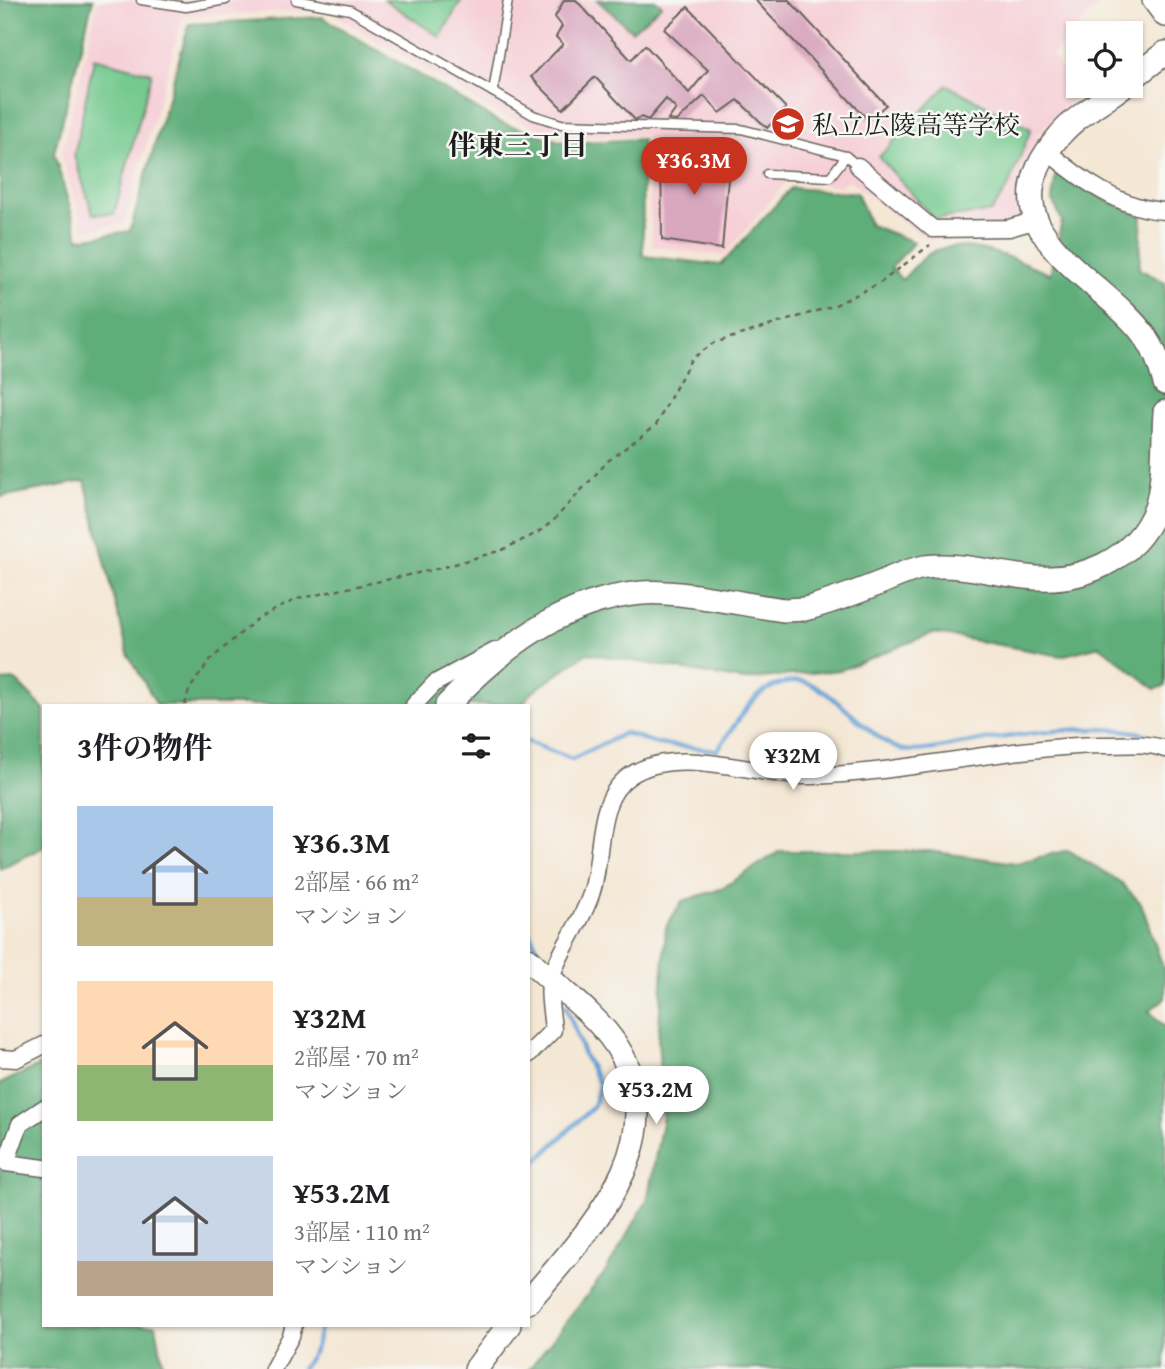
<!DOCTYPE html>
<html lang="ja">
<head>
<meta charset="utf-8">
<style>
  body { margin:0; font-family:"Gentium Book Plus","Noto Serif JP",serif; background:#f6f6f6; color:#202124; height:100vh; display:flex; flex-direction:column; font-size:26px; white-space:nowrap }
  * { box-sizing:border-box; margin:0 }
  p { font-size:23px; color:#757577 }
  .icon { flex:none; width:38px; height:38px; fill:none; stroke:currentColor; stroke-width:2; stroke-linecap:round; stroke-linejoin:round }
  .map { position:relative; flex:1; overflow:hidden }
  .side { position:absolute; left:42px; top:704px; width:488px; height:623px; display:flex; flex-direction:column; background:#fff; border-radius:0px; box-shadow:0 2px 5px #0004 }
  .side>* { flex:none }
  .controls { position:absolute; left:1066px; top:21px; display:grid; gap:14px }
  .controls a { display:grid; place-items:center; width:77px; height:77px; border-radius:0px; background:#fff; box-shadow:0 2px 5px #0004; font-size:35px }
  .price { position:absolute; translate:-50% -60px; padding:0 16px; border-radius:24px; background:#fff; color:#222; font-size:23px; line-height:46px; filter:drop-shadow(0 2px 4px #0008) }
  .price::after { content:''; position:absolute; left:50%; top:42px; width:21px; height:16px; margin-left:-10px; background:inherit; clip-path:polygon(0 0,100% 0,50% 100%) }
  .price.on { background:#c8321e; color:#fff }
  ul { padding:0; list-style:none }
  li { display:flex; align-items:center; gap:21px; height:175px; padding:0 35px }
  li span { display:grid; place-items:center; flex:none; width:196px; height:140px; border-radius:0px; color:#555 }
  li>.icon { margin-inline-start:auto }
  span .icon { width:84px; height:84px; fill:#fffc; stroke-width:1 }
  li b { font-size:30px }
  h2 { display:flex; justify-content:space-between; align-items:center; height:84px; padding:0 35px; font-size:30px }
  .map>svg:first-child { display:block }
</style>
</head>
<body>
<div class="map">
<svg width="1165" height="1369" viewBox="0 0 1165 1369">
  <rect width="100%" height="100%" fill="#f6f6f2"/>
  <filter id="ink" filterUnits="userSpaceOnUse"><feTurbulence type="fractalNoise" baseFrequency=".0143" numOctaves="2"/><feDisplacementMap in="SourceGraphic" scale="14" xChannelSelector="R" yChannelSelector="G"/><feConvolveMatrix kernelMatrix="1 2 1 2 8 2 1 2 1" color-interpolation-filters="sRGB"/></filter>
  <filter id="wash" filterUnits="userSpaceOnUse"><feTurbulence type="fractalNoise" baseFrequency=".00686" numOctaves="4" result="noise"/><feDisplacementMap in="SourceGraphic" scale="28" xChannelSelector="R" yChannelSelector="G"/><feGaussianBlur stdDeviation="1.57" result="paint"/><feColorMatrix in="noise" values="0 0 0 0 0 0 0 0 0 0 0 0 0 0 0 0 0 1.4 0 .05"/><feComposite in="paint" operator="in"/></filter>
  <g filter="url(#wash)">
    <rect width="100%" height="100%" fill="#f4e7d4"/>
    <polygon fill="#f6cfd7" points="98,0 1102,0 1052,56 1079,92 1038,135 1017,185 1031,236 926,239 849,180 839,186 789,179 724,256 652,246 646,135 563,136 498,114 326,10 183,16 124,223 84,230 61,155"/>
    <g fill="#73c98e" stroke="#487255" stroke-width="2">
      <polygon points="385,0 459,0 461,1 440,37"/>
      <polygon points="94,58 152,73 114,214 93,214 74,156"/>
      <polygon points="947,85 1031,129 1008,187 991,212 934,219 879,157"/>
    </g>
    <g fill="#5ead79" stroke="#3d644a" stroke-width="2">
      <path d="M 0,0 L 93,0 L 54,153 L 79,239 L 130,231 L 189,24 L 322,17 L 499,122 L 566,143 L 642,139 L 643,256 L 721,265 L 791,188 L 857,193 L 870,225 L 914,242 L 891,268 L 902,280 C 911,271 923,256 934,251 C 966,237 1020,260 1050,274 L 1062,221 L 1052,199 L 1057,167 L 1107,200 L 1142,216 L 1139,269 L 1165,282 L 1165,686 L 1155,689 L 1100,646 L 1061,656 L 933,633 L 841,670 L 743,680 L 587,653 L 530,694 L 522,705 L 157,705 L 128,654 L 85,481 L 0,497 Z"/>
      <polygon points="597,0 655,0 662,5 632,31"/>
      <polygon points="15,680 44,709 44,847 0,869 0,681"/>
      <polygon points="1068,850 1119,881 1141,903 1165,973 1165,998 1149,1011 1165,1027 1165,1369 529,1369 606,1271 647,1201 663,1117 658,1039 666,927 682,901 721,889 780,851 929,851 1016,863"/>
      <polygon points="44,1063 44,1325 156,1325 164,1369 0,1369 0,1084"/>
    </g>
    <g fill="none" stroke-linecap="round" stroke-linejoin="round">
      <g stroke="#65a1d5" stroke-width="4.5">
        <path d="M 528,742 L 572,759 L 625,733 L 658,744 L 717,750 C 743,718 750,685 796,681 C 826,679 868,738 897,748 C 914,755 942,747 960,744 C 1011,736 1120,716 1164,742"/>
        <polyline points="528,930 544,961"/>
        <polyline points="528,1169 593,1107 600,1085 584,1055 566,1006"/>
        <polyline points="302,1369 315,1349 321,1325"/>
      </g>
    </g>
    <g id="blocks">
      <g fill="#d9a8bf">
        <polygon points="564,0 576,0 631,60 645,45 689,93 708,70 664,29 688,7 786,108 767,128 738,100 720,113 704,96 677,121 668,120 676,109 666,99 648,120 641,117 635,120 595,77 563,109 531,77 563,44 556,37 562,26 555,17"/>
        <polygon points="755,0 789,0 886,105 868,120"/>
        <polygon points="661,149 730,154 722,249 662,240"/>
      </g>
    </g>
  </g>
  <g filter="url(#ink)">
    <use href="#blocks" fill-opacity="0" stroke="#68635c" stroke-width="2"/>
    <g fill="none" stroke-linecap="round" stroke-linejoin="round">
      <g stroke="#68635c" stroke-width="11">
        <g id="lane">
          <polyline points="141,0 186,7 226,0"/>
          <polyline points="296,0 350,10 533,115 561,124 741,129 846,156 858,166"/>
          <polyline points="493,92 508,0"/>
          <polyline points="767,174 830,177 846,156"/>
        </g>
      </g>
      <g stroke="#68635c" stroke-width="19">
        <g id="street">
          <path d="M 1047,151 C 1080,179 1121,209 1165,211"/>
          <polyline points="858,166 933,229 1009,228 1037,220"/>
          <polyline points="414,705 435,683 495,651"/>
          <path d="M 528,1055 L 553,1030 C 552,1015 547,992 551,978 C 560,950 580,925 590,897 C 605,859 592,800 631,775 C 680,743 759,778 813,776 C 910,772 1005,747 1102,745 C 1122,745 1146,742 1165,749"/>
          <polyline points="0,1058 16,1059 44,1045"/>
          <polyline points="44,1108 20,1124 6,1163 44,1168"/>
          <polyline points="273,1369 291,1336 294,1325"/>
        </g>
      </g>
      <g stroke="#68635c" stroke-width="26">
        <g id="secondary">
          <polyline points="1154,0 1165,15"/>
          <polyline points="1130,80 1165,53"/>
          <path d="M 1123,86 C 1103,101 1076,116 1060,135 C 975,231 1103,275 1147,339 C 1156,352 1161,368 1165,383"/>
          <path d="M 447,705 C 501,649 561,600 642,593 C 680,590 745,605 785,610 L 805,609 C 831,602 855,593 880,583 C 894,577 911,569 925,567 C 960,563 991,573 1026,577 C 1080,584 1135,561 1156,508 C 1165,479 1163,442 1165,412"/>
          <path d="M 528,959 C 557,987 594,1012 616,1045 C 679,1142 586,1233 528,1302"/>
          <polyline points="476,1369 509,1325"/>
        </g>
      </g>
      <g stroke="#68635c" stroke-width="2.5" stroke-dasharray="5 5" stroke-linecap="butt">
        <polyline points="185,705 189,690 210,660 258,618 297,599 441,568 502,550 537,533 553,521 608,461 656,425 691,359 714,343 833,306 880,283 930,245"/>
        <polyline points="1164,1369 1165,1366"/>
      </g>
      <use href="#lane" stroke="#fff" stroke-width="8"/>
      <use href="#street" stroke="#fff" stroke-width="16"/>
      <use href="#secondary" stroke="#fff" stroke-width="23"/>
    </g>
  </g>
  <defs>
    <g id="school-disc" transform="scale(1.75)"><circle r="9.5" fill="#c8321e" stroke="#f6f6f2"/><path d="M0-5L7-2L0 1L-7-2ZM-4 1L0 2.5L4 1V4Q0 6-4 4Z" fill="#fff"/></g>
  </defs>
  <g fill-rule="evenodd">
    <use href="#school-disc" x="788" y="124"/>
  </g>
  <g text-anchor="middle" dominant-baseline="central" stroke-width="5" stroke-linejoin="round" paint-order="stroke">
    <g font-size="26" fill="#1c1c1c" stroke="#f6f6f2" text-anchor="start">
      <text x="812" y="124">私立広陵高等学校</text>
    </g>
    <g font-size="28" font-weight="bold" fill="#1c1c1c" stroke="#f6f6f2">
      <text x="518" y="144">伴東三丁目</text>
    </g>
  </g>
</svg>
<div class="controls">
<a><svg class="icon" aria-label="locate" viewBox="0 0 24 24"><circle cx="12" cy="12" r="6"/><path d="M12 2v4M12 18v4M2 12h4M18 12h4"/></svg></a>
</div>
<b class="price on" style="left:694px;top:197px">¥36.3M</b>
<b class="price" style="left:793px;top:792px">¥32M</b>
<b class="price" style="left:656px;top:1126px">¥53.2M</b>
<section class="side">
<h2>3件の物件<svg class="icon" aria-label="filters" viewBox="0 0 24 24"><path d="M4 7h16M4 17h16"/><circle cx="9" cy="7" r="2"/><circle cx="15" cy="17" r="2"/></svg></h2>
<ul>
<li><span style="background:linear-gradient(#a9c7e8 65%,#c2b280 0)"><svg class="icon" aria-label="home" viewBox="0 0 24 24"><path d="M3 11l9-7 9 7M6 9v11h12V9"/></svg></span><div><b>¥36.3M</b><p>2部屋 · 66 m²</p><p>マンション</p></div></li>
<li><span style="background:linear-gradient(#ffd9b3 60%,#8fb573 0)"><svg class="icon" aria-label="home" viewBox="0 0 24 24"><path d="M3 11l9-7 9 7M6 9v11h12V9"/></svg></span><div><b>¥32M</b><p>2部屋 · 70 m²</p><p>マンション</p></div></li>
<li><span style="background:linear-gradient(#c9d6e8 75%,#b9a48a 0)"><svg class="icon" aria-label="home" viewBox="0 0 24 24"><path d="M3 11l9-7 9 7M6 9v11h12V9"/></svg></span><div><b>¥53.2M</b><p>3部屋 · 110 m²</p><p>マンション</p></div></li>
</ul>
</section>
</div>
</body>
</html>
